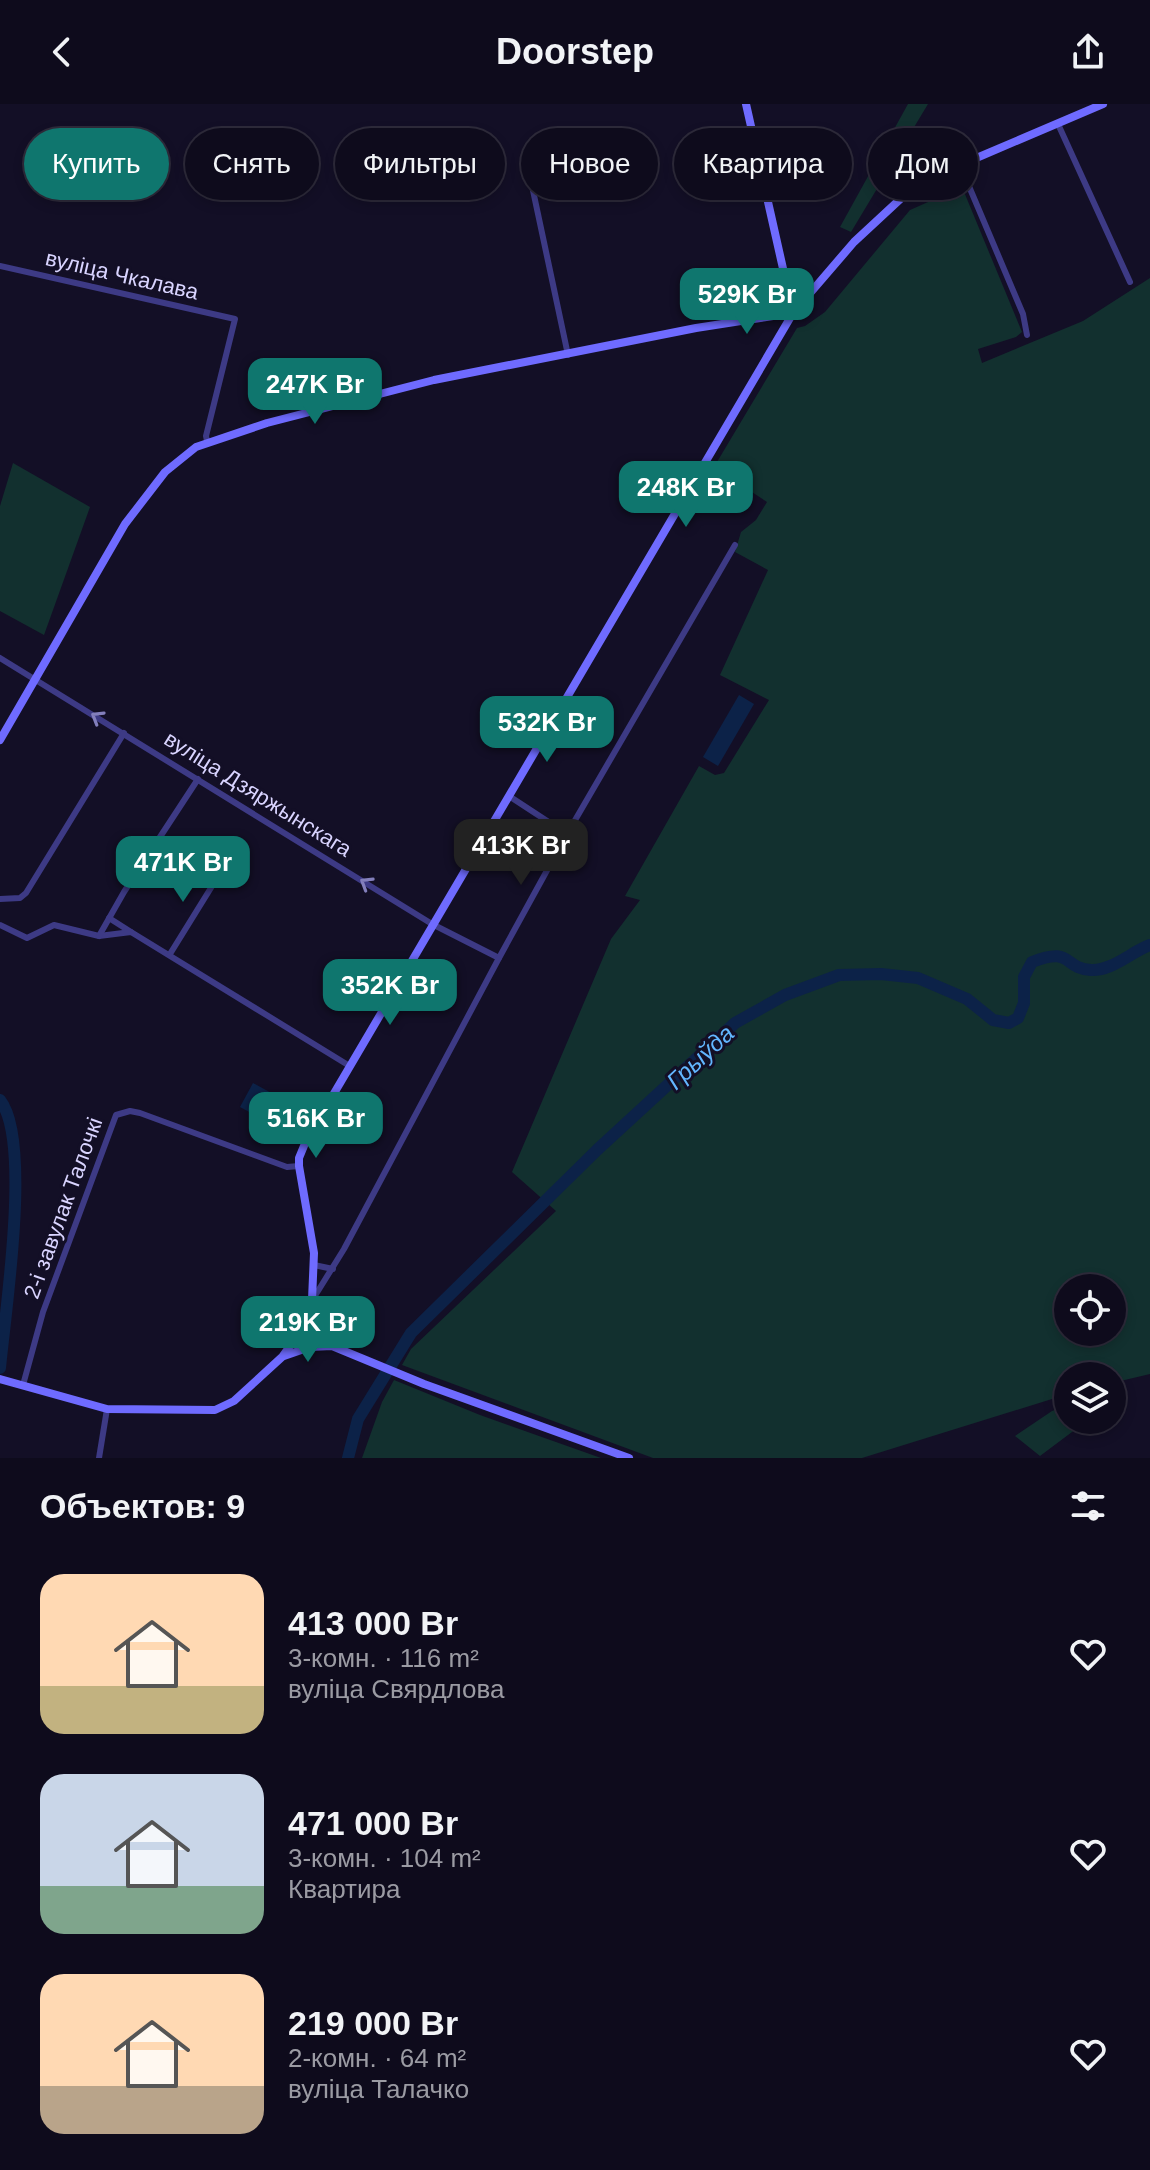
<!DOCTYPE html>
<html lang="ru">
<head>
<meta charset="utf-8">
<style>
  body { margin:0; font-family:Arial,sans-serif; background:#1c1929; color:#f1f3f6; height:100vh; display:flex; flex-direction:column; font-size:30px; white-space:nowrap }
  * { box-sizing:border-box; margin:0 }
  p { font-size:26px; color:#9b9ba3 }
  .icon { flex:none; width:44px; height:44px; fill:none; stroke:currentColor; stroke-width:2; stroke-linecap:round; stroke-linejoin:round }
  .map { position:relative; height:1354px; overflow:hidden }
  .sheet { display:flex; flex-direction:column; background:#0e0b1c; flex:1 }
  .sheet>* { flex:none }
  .guide { position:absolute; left:24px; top:24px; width:1102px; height:72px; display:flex; gap:16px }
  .controls { position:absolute; left:1054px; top:1170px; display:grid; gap:16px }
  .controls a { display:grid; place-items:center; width:72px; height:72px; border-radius:50%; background:#0e0b1c; box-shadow:0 4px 12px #0003,0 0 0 2px #2e2b3b; font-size:40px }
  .price { position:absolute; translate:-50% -68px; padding:0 18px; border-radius:16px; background:#0f766e; color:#fff; font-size:26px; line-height:52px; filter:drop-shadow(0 2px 4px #0008) }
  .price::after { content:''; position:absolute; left:50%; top:48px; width:24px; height:18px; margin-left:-12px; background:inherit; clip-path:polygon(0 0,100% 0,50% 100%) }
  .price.active { background:#222; color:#fff }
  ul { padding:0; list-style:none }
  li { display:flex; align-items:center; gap:24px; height:200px; padding:0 40px }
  li span { display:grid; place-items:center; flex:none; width:224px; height:160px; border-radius:24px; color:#555 }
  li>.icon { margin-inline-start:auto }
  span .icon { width:96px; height:96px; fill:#fffc; stroke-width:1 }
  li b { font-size:34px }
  h2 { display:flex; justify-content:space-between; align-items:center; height:96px; padding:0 40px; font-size:34px }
  .chip { padding:0 28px; border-radius:36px; background:#0e0b1c; box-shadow:0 4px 12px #0003,0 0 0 2px #2e2b3b; font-size:28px; line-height:72px }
  .chip.active { background:#0f766e; color:#fff }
  header { display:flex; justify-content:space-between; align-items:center; height:104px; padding:0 40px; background:#0e0b1c; font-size:36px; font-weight:700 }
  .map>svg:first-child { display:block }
</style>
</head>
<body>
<header><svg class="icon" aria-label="back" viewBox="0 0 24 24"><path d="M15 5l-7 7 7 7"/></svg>Doorstep<svg class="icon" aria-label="share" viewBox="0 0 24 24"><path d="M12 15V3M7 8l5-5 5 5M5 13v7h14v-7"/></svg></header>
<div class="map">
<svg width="1150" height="1354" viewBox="0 0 1150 1354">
  <rect width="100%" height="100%" fill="#130f26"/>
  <g fill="#12302f" fill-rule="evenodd">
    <polygon points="908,0 928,0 851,128 840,123"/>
    <path d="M 962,83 L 1022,228 L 1016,233 L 978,245 L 982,259 L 1083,217 L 1150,174 L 1150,1270 L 1112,1279 L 1112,1272 L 1068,1272 L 1068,1290 L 862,1354 L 653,1354 L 402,1261 L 411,1245 L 556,1107 L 512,1068 L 611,835 L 640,796 L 625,792 L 699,662 L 715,671 L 724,669 L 769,596 L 720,571 L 768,466 L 735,448 L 741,428 L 756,416 L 767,398 L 714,363 L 797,224 L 805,222 L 825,208 L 910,106 ZM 1068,1184 L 1112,1184 L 1112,1228 L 1068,1228 Z"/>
    <polygon points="13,359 90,403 44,531 0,507 0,402"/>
    <polygon points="394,1276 480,1311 601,1354 362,1354 382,1298"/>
    <polygon points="1068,1302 1068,1316 1088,1316 1040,1352 1015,1332 1052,1307"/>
  </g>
  <g fill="#0c2248">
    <polygon points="739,591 754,600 718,662 703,653"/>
    <polygon points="253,979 295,1002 282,1026 240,1003"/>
  </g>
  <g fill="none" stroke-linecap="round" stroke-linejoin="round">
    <g stroke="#0c2248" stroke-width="12">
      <path d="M 0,996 C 32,1036 5,1209 0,1264"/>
      <path d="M 348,1354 L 358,1315 L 411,1229 L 597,1046 L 735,919 L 785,891 L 839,871 L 881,870 L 918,874 L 967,895 L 993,916 L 1009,919 L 1018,914 L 1024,899 L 1024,873 L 1032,858 C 1073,842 1062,864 1091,866 C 1112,867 1131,848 1150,841"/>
    </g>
    <g stroke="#3d3a85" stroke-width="6">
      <polyline points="1058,20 1130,178"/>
      <polyline points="960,61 1023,210 1027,231"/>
      <polyline points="528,63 568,251"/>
      <polyline points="0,162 235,215 206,332 207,337"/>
      <polyline points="0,554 432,820 499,854"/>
      <polyline points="509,692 567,730"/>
      <polyline points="0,795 20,794 26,789 124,629"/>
      <polyline points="109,814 131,828"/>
      <polyline points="0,821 27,834 54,821 99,832 131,828 348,961"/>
      <polyline points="99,832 124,788 198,675"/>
      <polyline points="170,850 222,766"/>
      <polyline points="314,1161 333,1165"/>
      <polyline points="313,1195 344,1145 499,854 567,730 735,441"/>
      <polyline points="23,1281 43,1208 116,1011 130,1007 140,1009 287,1063 299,1062"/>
      <polyline points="99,1354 107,1305"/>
    </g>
    <g stroke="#6f6bff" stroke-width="8">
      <polyline points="746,0 793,209"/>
      <polyline points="0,636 125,420 165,368 196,343 267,319 434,276 696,224 793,209"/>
      <polyline points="309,1208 331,1241"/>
      <polyline points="284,1252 310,1243 332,1242 424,1280 629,1354"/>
      <polyline points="0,1275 107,1305 215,1306 234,1297 282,1253 300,1228 312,1196 314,1149 299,1062 299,1054 306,1037 793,209 854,138 909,87 960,61 1103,0"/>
    </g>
  </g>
  <defs><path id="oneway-chevron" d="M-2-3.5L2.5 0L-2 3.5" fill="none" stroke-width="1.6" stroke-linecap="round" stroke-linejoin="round" transform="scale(2)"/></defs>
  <g stroke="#837fbc">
    <use href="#oneway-chevron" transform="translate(97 613) rotate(-149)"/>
    <use href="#oneway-chevron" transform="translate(366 779) rotate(-148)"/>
  </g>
  <g text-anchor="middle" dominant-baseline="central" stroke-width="6" stroke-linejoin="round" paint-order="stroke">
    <g font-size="22" fill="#d9d4ff" stroke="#130f26">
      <text transform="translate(122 171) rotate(13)">вуліца Чкалава</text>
      <text transform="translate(258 690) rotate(32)">вуліца Дзяржынскага</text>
      <text transform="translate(63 1104) rotate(-70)">2-і завулак Талочкі</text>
    </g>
    <g font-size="24" font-style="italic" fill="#62b6ff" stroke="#130f26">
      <text transform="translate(700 953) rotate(-43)">Грыўда</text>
    </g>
  </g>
</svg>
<div class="controls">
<a><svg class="icon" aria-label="locate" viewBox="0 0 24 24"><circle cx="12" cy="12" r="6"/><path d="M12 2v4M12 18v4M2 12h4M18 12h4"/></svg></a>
<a><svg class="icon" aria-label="layers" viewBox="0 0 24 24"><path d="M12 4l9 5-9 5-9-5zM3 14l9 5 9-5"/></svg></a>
</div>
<b class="price" style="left:747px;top:232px">529K Br</b>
<b class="price" style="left:315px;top:322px">247K Br</b>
<b class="price" style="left:686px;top:425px">248K Br</b>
<b class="price" style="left:547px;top:660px">532K Br</b>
<b class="price active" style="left:521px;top:783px">413K Br</b>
<b class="price" style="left:183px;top:800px">471K Br</b>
<b class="price" style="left:390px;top:923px">352K Br</b>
<b class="price" style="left:316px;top:1056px">516K Br</b>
<b class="price" style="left:308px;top:1260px">219K Br</b>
<div class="guide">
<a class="chip active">Купить</a>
<a class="chip">Снять</a>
<a class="chip">Фильтры</a>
<a class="chip">Новое</a>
<a class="chip">Квартира</a>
<a class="chip">Дом</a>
</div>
</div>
<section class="sheet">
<h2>Объектов: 9<svg class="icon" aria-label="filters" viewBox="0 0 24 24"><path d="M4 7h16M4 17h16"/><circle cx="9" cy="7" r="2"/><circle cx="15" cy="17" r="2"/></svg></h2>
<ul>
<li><span style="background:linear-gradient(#ffd9b3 70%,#c2b280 0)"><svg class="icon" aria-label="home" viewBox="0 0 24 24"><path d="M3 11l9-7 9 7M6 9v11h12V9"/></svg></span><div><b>413 000 Br</b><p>3-комн. · 116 m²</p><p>вуліца Свярдлова</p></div><svg class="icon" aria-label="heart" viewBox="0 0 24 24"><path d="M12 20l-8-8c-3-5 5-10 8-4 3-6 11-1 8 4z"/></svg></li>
<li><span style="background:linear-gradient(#c9d6e8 70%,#7fa58c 0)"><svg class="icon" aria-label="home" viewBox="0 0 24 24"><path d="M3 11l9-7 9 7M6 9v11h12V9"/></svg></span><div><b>471 000 Br</b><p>3-комн. · 104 m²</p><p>Квартира</p></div><svg class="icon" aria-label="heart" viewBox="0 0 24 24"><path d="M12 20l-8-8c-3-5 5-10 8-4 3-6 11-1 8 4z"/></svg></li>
<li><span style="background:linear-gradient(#ffd9b3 70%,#b9a48a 0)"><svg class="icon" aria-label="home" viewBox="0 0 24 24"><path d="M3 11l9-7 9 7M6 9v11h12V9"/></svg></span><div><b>219 000 Br</b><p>2-комн. · 64 m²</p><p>вуліца Талачко</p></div><svg class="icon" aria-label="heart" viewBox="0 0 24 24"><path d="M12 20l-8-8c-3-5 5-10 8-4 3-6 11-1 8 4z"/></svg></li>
</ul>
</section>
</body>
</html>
